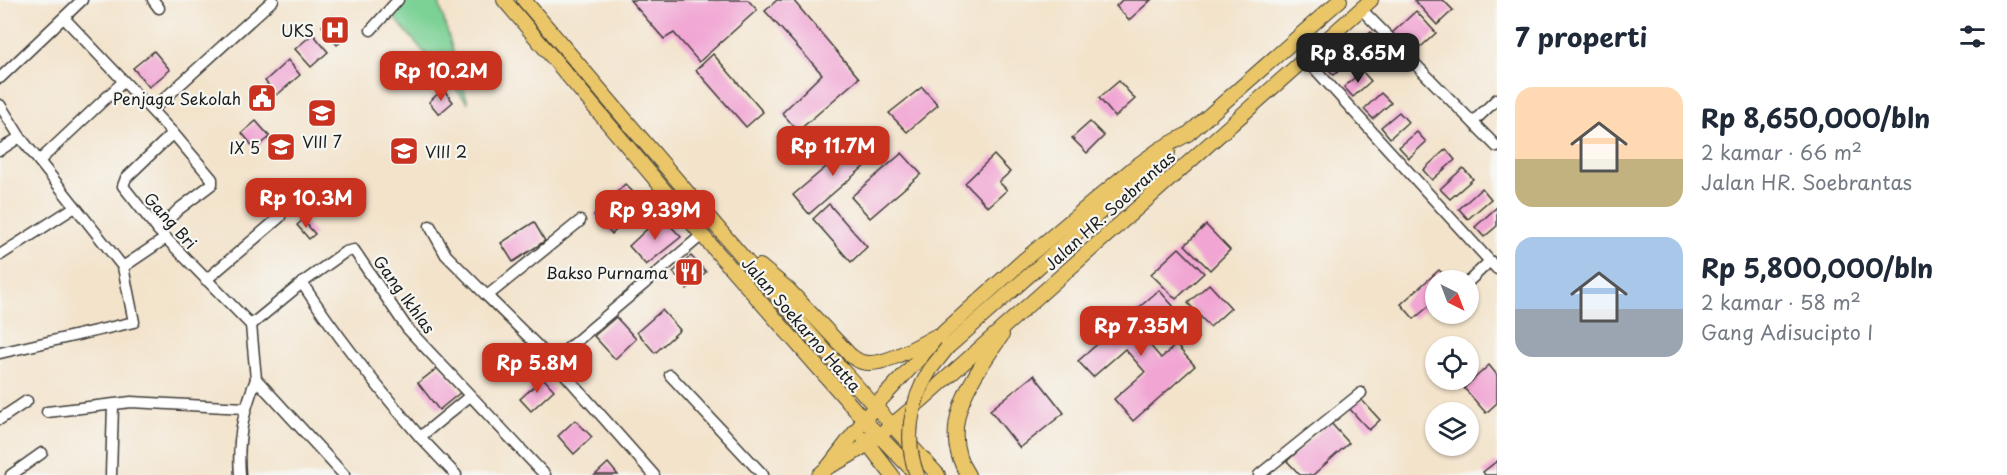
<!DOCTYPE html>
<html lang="id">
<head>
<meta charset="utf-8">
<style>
  body { margin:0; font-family:"Playpen Sans",sans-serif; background:#f2f2f3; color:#1f2937; height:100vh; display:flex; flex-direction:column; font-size:22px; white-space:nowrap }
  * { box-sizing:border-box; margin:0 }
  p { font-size:20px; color:#747a83 }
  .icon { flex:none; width:33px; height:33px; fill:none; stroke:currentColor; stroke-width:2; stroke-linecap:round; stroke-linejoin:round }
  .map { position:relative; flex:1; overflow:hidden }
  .details { display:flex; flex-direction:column; background:#fff; width:510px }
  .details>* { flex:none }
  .needle { width:39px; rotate:138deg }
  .controls { position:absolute; left:1425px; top:270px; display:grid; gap:12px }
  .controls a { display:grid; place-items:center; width:54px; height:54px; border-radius:50%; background:#fff; box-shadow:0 2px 4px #0004; font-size:30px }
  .price { position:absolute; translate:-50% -51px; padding:0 14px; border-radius:12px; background:#c8321e; color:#fff; font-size:20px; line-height:39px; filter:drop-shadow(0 2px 3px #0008) }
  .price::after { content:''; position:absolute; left:50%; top:36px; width:18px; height:14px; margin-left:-9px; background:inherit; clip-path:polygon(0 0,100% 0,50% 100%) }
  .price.on { background:#222; color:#fff }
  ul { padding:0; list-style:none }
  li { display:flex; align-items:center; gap:18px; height:150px; padding:0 18px }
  li span { display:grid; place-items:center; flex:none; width:168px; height:120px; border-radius:18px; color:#555 }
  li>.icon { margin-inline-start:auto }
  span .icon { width:72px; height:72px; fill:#fffc; stroke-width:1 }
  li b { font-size:26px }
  h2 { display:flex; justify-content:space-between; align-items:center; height:72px; padding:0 18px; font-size:26px }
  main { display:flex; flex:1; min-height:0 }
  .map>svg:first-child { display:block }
</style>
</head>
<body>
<main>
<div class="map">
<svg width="1497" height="475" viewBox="0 0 1497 475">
  <rect width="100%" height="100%" fill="#f6f6f2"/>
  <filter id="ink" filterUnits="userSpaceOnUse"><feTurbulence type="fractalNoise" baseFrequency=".0167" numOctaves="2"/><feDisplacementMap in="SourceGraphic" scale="12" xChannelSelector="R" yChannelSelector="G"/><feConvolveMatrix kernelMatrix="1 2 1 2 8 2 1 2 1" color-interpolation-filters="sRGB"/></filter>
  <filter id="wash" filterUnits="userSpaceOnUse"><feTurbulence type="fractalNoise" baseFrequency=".008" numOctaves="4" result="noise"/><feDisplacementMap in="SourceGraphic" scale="24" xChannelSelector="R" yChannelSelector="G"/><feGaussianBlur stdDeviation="1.35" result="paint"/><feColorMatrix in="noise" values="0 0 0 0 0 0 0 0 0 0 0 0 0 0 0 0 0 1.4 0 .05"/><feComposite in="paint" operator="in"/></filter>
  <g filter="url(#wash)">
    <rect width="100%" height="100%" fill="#f3e3cb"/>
    <polygon fill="#7cd195" stroke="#4c7658" stroke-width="1.5" points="401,0 442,0 439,3 468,103 392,15"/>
    <g id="blocks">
      <g fill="#f1a5d3">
        <polygon points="630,0 748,0 757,10 699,62 674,33 664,39"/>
        <polygon points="777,0 793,0 859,78 798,131 782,113 822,74 765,11"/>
        <polygon points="1122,0 1151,0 1129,20 1116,6"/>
        <polygon points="1414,0 1443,0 1453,10 1437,25"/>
        <polygon points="1416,11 1436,33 1412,55 1392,33"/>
        <polygon points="334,16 349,35 337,45 322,26"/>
        <polygon points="1371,32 1380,43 1362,59 1353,48"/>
        <polygon points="313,34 328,52 311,67 295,49"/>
        <polygon points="1342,49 1352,60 1334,75 1324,65"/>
        <polygon points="154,51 170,70 149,87 133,68"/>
        <polygon points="713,54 763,112 746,127 696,70"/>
        <polygon points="288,60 300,75 277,95 265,81"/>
        <polygon points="1362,71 1371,81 1353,97 1344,87"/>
        <polygon points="1119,81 1135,99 1115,117 1099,98"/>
        <polygon points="266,86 274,96 258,110 250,100"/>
        <polygon points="922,87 938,105 907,132 889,113"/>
        <polygon points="443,89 453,102 439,114 429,102"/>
        <polygon points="1381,93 1391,103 1373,119 1364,109"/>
        <polygon points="1399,112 1408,122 1390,138 1381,127"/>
        <polygon points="256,121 270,137 255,149 242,133"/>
        <polygon points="1090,122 1104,136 1087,153 1072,138"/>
        <polygon points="1417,132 1426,142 1409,158 1399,147"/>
        <polygon points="858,140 874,158 809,214 793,195"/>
        <polygon points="1446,149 1455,160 1432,180 1423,170"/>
        <polygon points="902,153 921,174 870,218 851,197"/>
        <polygon points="994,155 1010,172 999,182 1007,190 988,207 965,183"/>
        <polygon points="1463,168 1473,179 1450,199 1440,189"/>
        <polygon points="625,184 644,203 612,234 594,215"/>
        <polygon points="1482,188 1491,199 1468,219 1459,209"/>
        <polygon points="829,204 867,247 851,262 813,219"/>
        <polygon points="1497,207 1497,226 1484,237 1475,227"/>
        <polygon points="661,216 681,237 646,265 629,246"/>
        <polygon points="303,220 315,234 309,239 297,225"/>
        <polygon points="534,222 545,241 513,262 501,243"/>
        <polygon points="1206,225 1230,250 1210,270 1185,245"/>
        <polygon points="1179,248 1204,273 1176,299 1151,274"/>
        <polygon points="691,256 706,272 687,289 673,272"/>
        <polygon points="1439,270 1449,280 1436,280 1436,300 1414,319 1401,304"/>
        <polygon points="1209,284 1231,308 1210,327 1188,303"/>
        <polygon points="1159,290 1174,307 1142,336 1161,358 1176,345 1195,366 1133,421 1114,399 1145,372 1125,349 1093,377 1078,361"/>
        <polygon points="662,310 680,330 655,353 637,332"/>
        <polygon points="616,317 636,339 615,359 594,336"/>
        <polygon points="1192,321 1198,338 1181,343 1175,327"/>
        <polygon points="1489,365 1497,375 1497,403 1486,413 1464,388"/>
        <polygon points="440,366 461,392 439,410 418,383"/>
        <polygon points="1034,375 1064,413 1020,448 990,410"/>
        <polygon points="543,378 554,390 531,411 520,399"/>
        <polygon points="1359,397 1380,420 1369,430 1348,407"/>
        <polygon points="575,420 592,437 574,454 558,436"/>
        <polygon points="1330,422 1349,443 1313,475 1300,475 1287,461"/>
        <polygon points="1497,461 1497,475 1485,475 1483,472"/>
        <polygon points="608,463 618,475 595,475"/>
      </g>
    </g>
  </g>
  <g filter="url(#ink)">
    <use href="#blocks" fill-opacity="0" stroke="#3c3a36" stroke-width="1.5"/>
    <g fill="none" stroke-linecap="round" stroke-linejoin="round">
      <g stroke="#3c3a36" stroke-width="13">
        <g id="minor">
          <polyline points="153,0 159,8"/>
          <polyline points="1361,9 1497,147"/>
          <polyline points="64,18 173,133 212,179 212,184 179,209 158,230"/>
          <polyline points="371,30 398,0"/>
          <polyline points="1305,58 1497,269"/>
          <polyline points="0,78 82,0"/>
          <polyline points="0,105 20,137 123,267 134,322 0,353"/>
          <polyline points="152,110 273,0"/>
          <polyline points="1473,122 1497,99"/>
          <polyline points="173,133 126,178 123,186 158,230 251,325"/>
          <polyline points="0,150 20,137"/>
          <polyline points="39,161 123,82"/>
          <polyline points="580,221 487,296 553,361 654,475"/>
          <polyline points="430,226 446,255 487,296"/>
          <polyline points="0,255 75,207"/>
          <polyline points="123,267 166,238"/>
          <polyline points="206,280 280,217"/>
          <polyline points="1468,282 1490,261"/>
          <path d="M 302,283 C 338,338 378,388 420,437"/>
          <polyline points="251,325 302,283 345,252 354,250 407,328 545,475"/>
          <polyline points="251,325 256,379 344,475"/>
          <polyline points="553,361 702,235"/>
          <polyline points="670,375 763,475"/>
          <polyline points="47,412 131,402 245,408"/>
          <polyline points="0,419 27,401"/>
          <polyline points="11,475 42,453"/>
          <polyline points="111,475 113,405"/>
          <path d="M 240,475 C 237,439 243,413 256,379"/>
          <polyline points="456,475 420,437 470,396"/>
          <polyline points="1259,475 1361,393"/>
        </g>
      </g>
      <g stroke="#3c3a36" stroke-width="16">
        <g id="major">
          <polyline points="504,0 702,235 864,420 917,475"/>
          <path d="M 524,0 C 660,160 795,322 938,475"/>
          <path d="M 760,266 L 789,290 L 850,355 C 853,357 858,361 862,362 C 882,368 917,346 934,337"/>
          <polyline points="947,348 1168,152"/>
          <polyline points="864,439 892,475"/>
          <path d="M 828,467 C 864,451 893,424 923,399 L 1371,0"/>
          <polyline points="819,475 828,467 875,406 944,332 1025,259 1132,169 1160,149 1188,134 1340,0"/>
          <path d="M 968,475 C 935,425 975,375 1002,335"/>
        </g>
      </g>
      <use href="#minor" stroke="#fff" stroke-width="10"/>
      <use href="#major" stroke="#eac669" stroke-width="14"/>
      <g stroke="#3c3a36" stroke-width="16" stroke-linecap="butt">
        <path id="major-bridge" d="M 917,475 C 904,441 910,402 930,370 C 935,363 942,355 947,348"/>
      </g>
      <use href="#major-bridge" stroke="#eac669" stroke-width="14"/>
    </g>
  </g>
  <defs>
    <g id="hospital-square" transform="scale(1.5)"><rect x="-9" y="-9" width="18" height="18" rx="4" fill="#c8321e" stroke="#f6f6f2"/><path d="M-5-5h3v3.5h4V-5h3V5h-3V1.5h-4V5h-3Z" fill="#fff"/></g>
    <g id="civic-square" transform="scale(1.5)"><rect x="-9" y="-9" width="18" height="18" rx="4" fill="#c8321e" stroke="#f6f6f2"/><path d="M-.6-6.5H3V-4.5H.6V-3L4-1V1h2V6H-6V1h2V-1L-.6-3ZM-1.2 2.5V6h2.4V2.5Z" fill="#fff"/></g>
    <g id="school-square" transform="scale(1.5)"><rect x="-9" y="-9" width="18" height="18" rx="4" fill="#c8321e" stroke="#f6f6f2"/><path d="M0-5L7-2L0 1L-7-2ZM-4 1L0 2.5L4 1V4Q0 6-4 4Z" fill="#fff"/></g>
    <g id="restaurant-square" transform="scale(1.5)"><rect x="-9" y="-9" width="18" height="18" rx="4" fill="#c8321e" stroke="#f6f6f2"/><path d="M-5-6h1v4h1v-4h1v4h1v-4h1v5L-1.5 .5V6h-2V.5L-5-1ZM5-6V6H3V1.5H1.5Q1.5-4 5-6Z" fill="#fff"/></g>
  </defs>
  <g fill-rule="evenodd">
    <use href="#hospital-square" x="335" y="30"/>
    <use href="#civic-square" x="262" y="98"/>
    <use href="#school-square" x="322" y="113"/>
    <use href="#school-square" x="281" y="147"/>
    <use href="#school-square" x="404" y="151"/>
    <use href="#restaurant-square" x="689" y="272"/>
  </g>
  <g text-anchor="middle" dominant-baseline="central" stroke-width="4.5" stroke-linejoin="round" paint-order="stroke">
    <g font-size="16" fill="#1c1c1c" stroke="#f6f6f2" text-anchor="end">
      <text x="314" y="30">UKS</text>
      <text x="241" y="98">Penjaga Sekolah</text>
      <text x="322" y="141" text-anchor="middle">VIII 7</text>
      <text x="260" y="147">IX 5</text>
      <text x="425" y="151" text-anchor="start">VIII 2</text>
      <text x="668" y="272">Bakso Purnama</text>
    </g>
    <g font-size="16" fill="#1c1c1c" stroke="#f6f6f2">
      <text transform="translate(1109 210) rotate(-42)">Jalan HR. Soebrantas</text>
      <text transform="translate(171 220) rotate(48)">Gang Bri</text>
      <text transform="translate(405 294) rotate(54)">Gang Ikhlas</text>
      <text transform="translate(802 324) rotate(49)">Jalan Soekarno Hatta</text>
    </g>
  </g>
</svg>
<div class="controls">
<a><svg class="needle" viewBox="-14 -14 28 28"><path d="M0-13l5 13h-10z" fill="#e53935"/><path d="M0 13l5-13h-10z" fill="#747a83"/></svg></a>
<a><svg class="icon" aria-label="locate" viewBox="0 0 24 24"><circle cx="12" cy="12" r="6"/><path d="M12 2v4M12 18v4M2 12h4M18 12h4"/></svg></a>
<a><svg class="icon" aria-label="layers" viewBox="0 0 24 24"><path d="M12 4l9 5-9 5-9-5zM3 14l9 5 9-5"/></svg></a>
</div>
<b class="price on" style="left:1358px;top:84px">Rp 8.65M</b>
<b class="price" style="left:441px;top:102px">Rp 10.2M</b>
<b class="price" style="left:833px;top:177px">Rp 11.7M</b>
<b class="price" style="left:306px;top:229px">Rp 10.3M</b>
<b class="price" style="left:655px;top:241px">Rp 9.39M</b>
<b class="price" style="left:1141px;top:357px">Rp 7.35M</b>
<b class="price" style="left:537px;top:394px">Rp 5.8M</b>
</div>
<section class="details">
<h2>7 properti<svg class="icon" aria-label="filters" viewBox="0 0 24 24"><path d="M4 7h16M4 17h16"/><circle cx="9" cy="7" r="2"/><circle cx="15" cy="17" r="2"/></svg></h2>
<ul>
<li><span style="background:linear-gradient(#ffd9b3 60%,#c2b280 0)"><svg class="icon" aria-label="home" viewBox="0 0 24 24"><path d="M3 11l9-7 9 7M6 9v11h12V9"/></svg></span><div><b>Rp 8,650,000/bln</b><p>2 kamar · 66 m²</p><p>Jalan HR. Soebrantas</p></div></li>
<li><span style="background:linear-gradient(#a9c7e8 60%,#9aa5b1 0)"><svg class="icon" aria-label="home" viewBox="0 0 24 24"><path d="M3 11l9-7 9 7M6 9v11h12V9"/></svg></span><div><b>Rp 5,800,000/bln</b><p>2 kamar · 58 m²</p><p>Gang Adisucipto I</p></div></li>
</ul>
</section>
</main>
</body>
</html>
